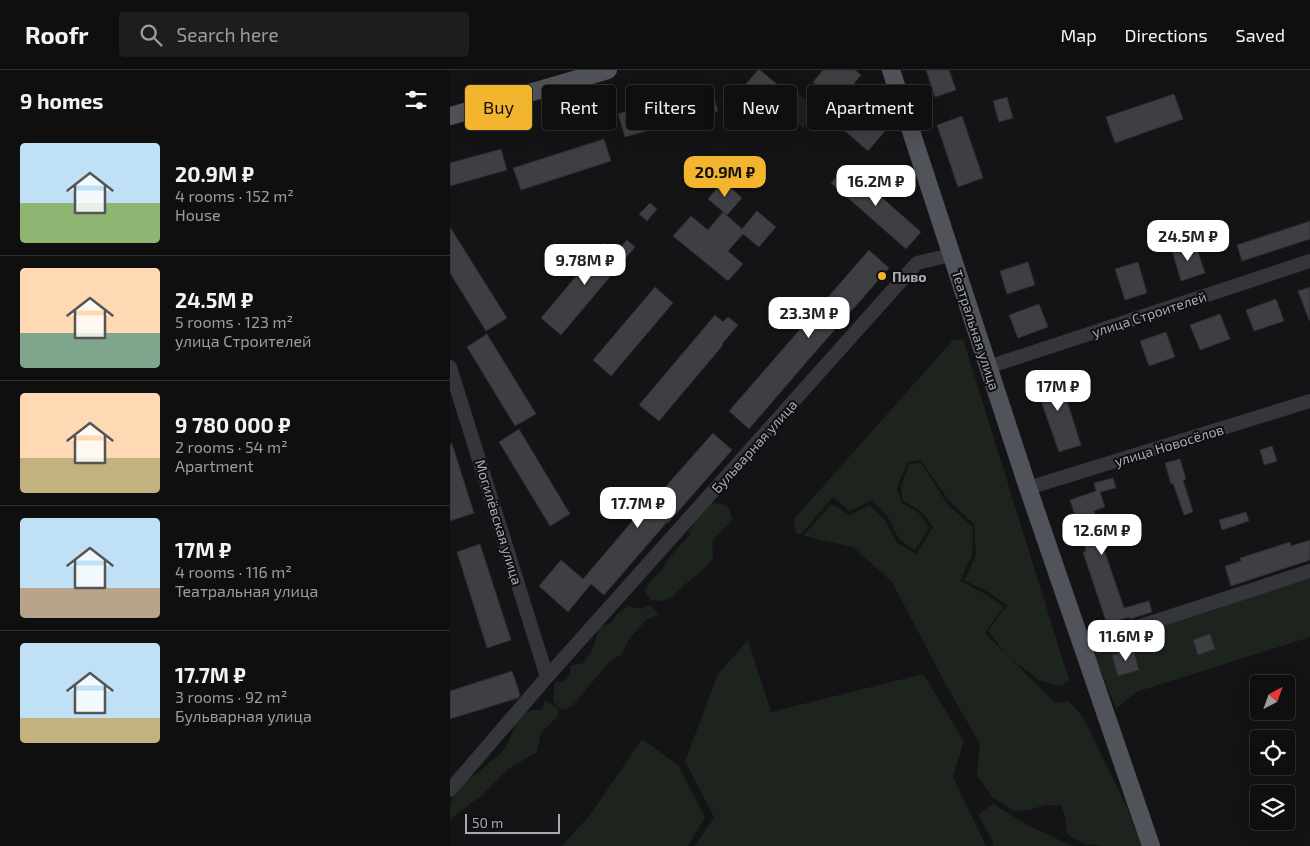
<!DOCTYPE html>
<html lang="en">
<head>
<meta charset="utf-8">
<style>
  body { margin:0; font-family:"Exo 2",sans-serif; background:#1d1d1e; color:#f1f3f6; height:100vh; display:flex; flex-direction:column; font-size:19px; white-space:nowrap }
  * { box-sizing:border-box; margin:0 }
  p { font-size:16px; color:#9b9c9f }
  .icon { flex:none; width:28px; height:28px; fill:none; stroke:currentColor; stroke-width:2; stroke-linecap:round; stroke-linejoin:round }
  .map { position:relative; flex:1; overflow:hidden }
  .panel { display:flex; flex-direction:column; background:#0f0f10; width:450px }
  .panel>* { flex:none }
  .guide { position:absolute; left:15px; top:15px; width:475px; height:45px; display:flex; gap:10px }
  .needle { width:32px; rotate:41deg }
  .tools { position:absolute; left:800px; top:605px; display:grid; gap:10px }
  .tools a { display:grid; place-items:center; width:45px; height:45px; border-radius:5px; background:#0f0f10; box-shadow:0 5px 20px #0002,0 0 0 1px #2f2f30; font-size:25px }
  .scale { position:absolute; left:15px; bottom:12px; width:95px; box-sizing:border-box; padding-left:5px; border:2px solid #a5aab6; border-top:0; font-size:14px; line-height:18px; white-space:nowrap; color:#a5aab6; -webkit-text-stroke:4px #0f0f11; paint-order:stroke }
  .price { position:absolute; translate:-50% -42px; padding:0 11px; border-radius:10px; background:#fff; color:#222; font-size:16px; line-height:32px; filter:drop-shadow(0 1px 2px #0008) }
  .price::after { content:''; position:absolute; left:50%; top:30px; width:15px; height:11px; margin-left:-8px; background:inherit; clip-path:polygon(0 0,100% 0,50% 100%) }
  .price.current { background:#f4b52e; color:#111 }
  ul { padding:0; list-style:none }
  li { display:flex; align-items:center; gap:15px; height:125px; padding:0 20px }
  li+li { border-top:1px solid #2f2f30 }
  li span { display:grid; place-items:center; flex:none; width:140px; height:100px; border-radius:5px; color:#555 }
  li>.icon { margin-inline-start:auto }
  span .icon { width:60px; height:60px; fill:#fffc; stroke-width:1 }
  li b { font-size:21px }
  h2 { display:flex; justify-content:space-between; align-items:center; height:60px; padding:0 20px; font-size:21px }
  .chip { padding:0 18px; border-radius:5px; background:#0f0f10; box-shadow:0 5px 20px #0002,0 0 0 1px #2f2f30; font-size:18px; line-height:45px }
  .chip.current { background:#f4b52e; color:#111 }
  header { display:flex; align-items:center; gap:30px; box-sizing:border-box; height:70px; padding:0 25px; background:#0f0f10; border-bottom:1px solid #2f2f30 }
  header strong { font-size:24px }
  nav { display:flex; gap:28px; margin-inline-start:auto; font-size:18px }
  .search { width:350px; height:45px; background:#1d1d1e; display:flex; align-items:center; gap:12px; box-sizing:border-box; padding:0 18px; border-radius:5px; color:#9b9c9f; font-size:19px }
  main { display:flex; flex:1; min-height:0 }
  .map>svg:first-child { display:block }
</style>
</head>
<body>
<header>
<strong>Roofr</strong>
<div class="search"><svg class="icon" aria-label="search" viewBox="0 0 24 24"><circle cx="10" cy="10" r="6"/><path d="M15 15l6 6"/></svg>Search here</div>
<nav><a>Map</a><a>Directions</a><a>Saved</a></nav>
</header>
<main>
<section class="panel">
<h2>9 homes<svg class="icon" aria-label="filters" viewBox="0 0 24 24"><path d="M4 7h16M4 17h16"/><circle cx="9" cy="7" r="2"/><circle cx="15" cy="17" r="2"/></svg></h2>
<ul>
<li><span style="background:linear-gradient(#bfe0f5 60%,#8fb573 0)"><svg class="icon" aria-label="home" viewBox="0 0 24 24"><path d="M3 11l9-7 9 7M6 9v11h12V9"/></svg></span><div><b>20.9M ₽</b><p>4 rooms · 152 m²</p><p>House</p></div></li>
<li><span style="background:linear-gradient(#ffd9b3 65%,#7fa58c 0)"><svg class="icon" aria-label="home" viewBox="0 0 24 24"><path d="M3 11l9-7 9 7M6 9v11h12V9"/></svg></span><div><b>24.5M ₽</b><p>5 rooms · 123 m²</p><p>улица Строителей</p></div></li>
<li><span style="background:linear-gradient(#ffd9b3 65%,#c2b280 0)"><svg class="icon" aria-label="home" viewBox="0 0 24 24"><path d="M3 11l9-7 9 7M6 9v11h12V9"/></svg></span><div><b>9 780 000 ₽</b><p>2 rooms · 54 m²</p><p>Apartment</p></div></li>
<li><span style="background:linear-gradient(#bfe0f5 70%,#b9a48a 0)"><svg class="icon" aria-label="home" viewBox="0 0 24 24"><path d="M3 11l9-7 9 7M6 9v11h12V9"/></svg></span><div><b>17M ₽</b><p>4 rooms · 116 m²</p><p>Театральная улица</p></div></li>
<li><span style="background:linear-gradient(#bfe0f5 75%,#c2b280 0)"><svg class="icon" aria-label="home" viewBox="0 0 24 24"><path d="M3 11l9-7 9 7M6 9v11h12V9"/></svg></span><div><b>17.7M ₽</b><p>3 rooms · 92 m²</p><p>Бульварная улица</p></div></li>
</ul>
</section>
<div class="map">
<svg width="860" height="776" viewBox="0 0 860 776">
  <rect width="100%" height="100%" fill="#141416"/>
  <g fill="#1c241d">
    <polygon points="346,22 368,40 353,58 331,40"/>
    <polygon points="513,269 619,610 612,616 590,611 560,588 605,633 619,631 633,647 677,737 691,776 655,776 634,774 617,764 616,750 611,735 595,735 580,740 564,741 543,728 527,705 530,674 496,615 442,512 403,477 353,466 381,434 400,445 420,435 435,450 447,473 466,484 483,457 472,442 452,430 451,416 459,394 471,393 498,435 523,457 522,486 510,511 537,525 554,537 535,563 557,585 538,561 557,535 538,522 514,510 526,485 524,454 499,431 471,390 457,392 447,419 452,433 469,443 479,458 465,480 449,469 437,445 422,430 400,441 383,427 351,464 346,463 344,449 503,270"/>
    <polygon points="265,433 277,435 283,449 262,471 263,489 251,502 234,515 223,526 213,531 201,530 194,521 205,506 212,501 218,489 240,465 239,461 257,435"/>
    <polygon points="860,508 860,567 686,622 666,639 641,577"/>
    <polygon points="200,535 209,544 196,550 179,569 171,585 161,590 122,636 112,640 103,631 105,611 113,612 120,605 120,596 133,593 142,581 149,557 160,554 167,544 179,536 191,539"/>
    <polygon points="298,570 321,642 473,604 514,671 503,707 536,776 245,776 264,747 235,691 268,604"/>
    <polygon points="95,630 108,638 108,646 91,663 87,682 58,699 32,725 4,746 0,752 0,735 8,715 25,705 54,680 62,664 67,648 82,640 92,640"/>
    <polygon points="192,669 228,695 255,747 238,776 112,776 140,745"/>
    <polygon points="543,734 581,757 623,776 543,776 542,770 528,745"/>
  </g>
  <g fill="#3e3f43" stroke="#2e2e32">
    <polygon points="308,0 310,0 335,21 311,49 285,27"/>
    <polygon points="373,0 405,0 411,5 388,33 363,12"/>
    <polygon points="476,0 499,0 506,20 485,27"/>
    <polygon points="261,17 268,41 175,67 168,44"/>
    <polygon points="724,24 733,49 665,73 656,47"/>
    <polygon points="557,27 563,48 549,52 543,31"/>
    <polygon points="417,34 441,54 418,81 394,60"/>
    <polygon points="512,46 533,108 508,117 487,55"/>
    <polygon points="154,69 161,91 71,120 63,98"/>
    <polygon points="51,79 57,100 0,116 0,93"/>
    <polygon points="396,96 471,162 456,179 381,113"/>
    <polygon points="273,111 292,128 277,145 258,129"/>
    <polygon points="200,133 207,139 197,151 189,144"/>
    <polygon points="307,141 326,157 309,177 293,164 278,181 293,194 278,211 223,166 241,146 258,160 273,142 292,159"/>
    <polygon points="860,151 860,169 792,191 787,175"/>
    <polygon points="0,157 57,248 36,261 0,203"/>
    <polygon points="177,170 185,177 111,265 91,248 154,173 166,183"/>
    <polygon points="745,173 755,203 731,211 722,181"/>
    <polygon points="419,180 439,198 360,288 299,359 279,341"/>
    <polygon points="578,192 585,215 557,224 550,201"/>
    <polygon points="688,192 697,223 675,230 665,199"/>
    <polygon points="205,217 223,233 161,306 143,290"/>
    <polygon points="860,217 860,250 859,250 848,221"/>
    <polygon points="826,229 834,251 804,261 796,240"/>
    <polygon points="589,234 598,257 568,268 559,245"/>
    <polygon points="770,244 780,269 750,280 740,255"/>
    <polygon points="265,245 273,252 278,247 288,255 272,274 273,275 209,351 189,335"/>
    <polygon points="716,262 725,287 699,296 690,271"/>
    <polygon points="37,264 86,344 65,356 17,277"/>
    <polygon points="608,303 631,375 609,382 584,311"/>
    <polygon points="69,359 120,444 100,456 49,372"/>
    <polygon points="263,363 282,380 218,453 217,452 154,525 141,514 118,542 89,516 111,490 133,509 191,441 193,442"/>
    <polygon points="0,374 2,374 24,443 0,451"/>
    <polygon points="822,376 827,391 814,395 810,380"/>
    <polygon points="730,389 736,409 733,410 743,442 734,445 723,413 721,414 715,393"/>
    <polygon points="663,408 666,418 650,422 655,437 644,441 651,461 648,462 674,538 699,531 702,542 680,549 679,547 657,554 633,482 636,481 620,430 646,421 644,413"/>
    <polygon points="796,442 799,451 772,460 769,450"/>
    <polygon points="860,470 860,490 781,516 775,496 791,491 790,488 840,472 841,476"/>
    <polygon points="30,474 61,570 37,578 7,482"/>
    <polygon points="760,564 765,579 748,585 743,570"/>
    <polygon points="683,579 689,600 668,606 662,585"/>
    <polygon points="62,601 70,625 68,628 0,649 0,621"/>
  </g>
  <g fill="none" stroke-linecap="round" stroke-linejoin="round">
    <g stroke="#35363b" stroke-width="14">
      <polyline points="0,297 97,607"/>
      <polyline points="538,297 860,191"/>
      <polyline points="578,418 860,331"/>
      <polyline points="632,575 860,501"/>
      <polyline points="0,720 97,607 467,193 501,185"/>
    </g>
    <g stroke="#51535a" stroke-width="18">
      <polyline points="441,0 578,418 701,776"/>
      <polyline points="0,46 158,0"/>
    </g>
  </g>
  <circle fill="#f4b52e" stroke="#0f0f11" stroke-width="2" cx="432" cy="206" r="5"/>
  <g text-anchor="middle" dominant-baseline="central" stroke-width="4" stroke-linejoin="round" paint-order="stroke">
    <g font-size="14" font-weight="bold" fill="#a5aab6" stroke="#0f0f11" text-anchor="start">
      <text x="442" y="206">Пиво</text>
    </g>
    <g font-size="14" fill="#a5aab6" stroke="#0f0f11">
      <text transform="translate(699 244) rotate(-18)">улица Строителей</text>
      <text transform="translate(526 260) rotate(72)">Театральная улица</text>
      <text transform="translate(719 375) rotate(-17)">улица Новосёлов</text>
      <text transform="translate(304 376) rotate(-48)">Бульварная улица</text>
      <text transform="translate(49 452) rotate(73)">Могилёвская улица</text>
    </g>
  </g>
</svg>
<div class="tools">
<a><svg class="needle" viewBox="-14 -14 28 28"><path d="M0-13l5 13h-10z" fill="#e53935"/><path d="M0 13l5-13h-10z" fill="#9b9c9f"/></svg></a>
<a><svg class="icon" aria-label="locate" viewBox="0 0 24 24"><circle cx="12" cy="12" r="6"/><path d="M12 2v4M12 18v4M2 12h4M18 12h4"/></svg></a>
<a><svg class="icon" aria-label="layers" viewBox="0 0 24 24"><path d="M12 4l9 5-9 5-9-5zM3 14l9 5 9-5"/></svg></a>
</div>
<div class="scale">50 m</div>
<b class="price current" style="left:275px;top:128px">20.9M ₽</b>
<b class="price" style="left:426px;top:137px">16.2M ₽</b>
<b class="price" style="left:738px;top:192px">24.5M ₽</b>
<b class="price" style="left:135px;top:216px">9.78M ₽</b>
<b class="price" style="left:359px;top:269px">23.3M ₽</b>
<b class="price" style="left:608px;top:342px">17M ₽</b>
<b class="price" style="left:188px;top:459px">17.7M ₽</b>
<b class="price" style="left:652px;top:486px">12.6M ₽</b>
<b class="price" style="left:676px;top:592px">11.6M ₽</b>
<div class="guide">
<a class="chip current">Buy</a>
<a class="chip">Rent</a>
<a class="chip">Filters</a>
<a class="chip">New</a>
<a class="chip">Apartment</a>
</div>
</div>
</main>
</body>
</html>
